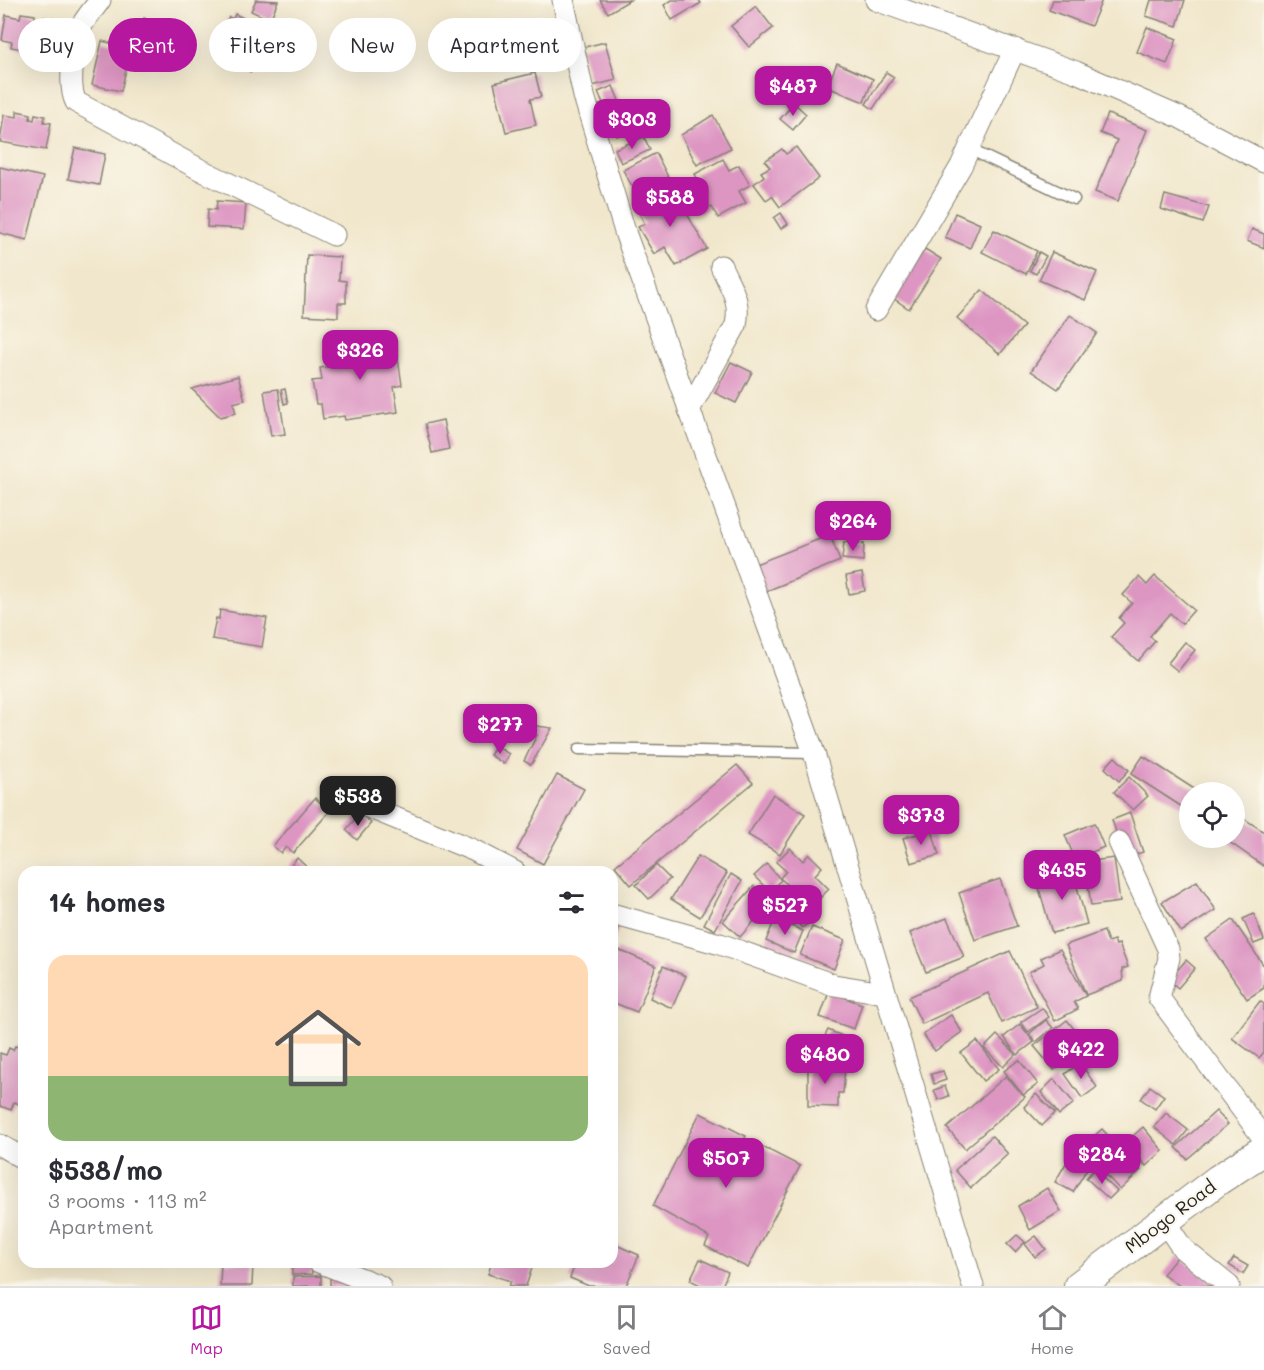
<!DOCTYPE html>
<html lang="en">
<head>
<meta charset="utf-8">
<style>
  body { margin:0; font-family:Mali,sans-serif; background:#f2f2f3; color:#2b2b33; height:100vh; display:flex; flex-direction:column; font-size:22px; white-space:nowrap }
  * { box-sizing:border-box; margin:0 }
  p { font-size:20px; color:#7c7c81 }
  .icon { flex:none; width:33px; height:33px; fill:none; stroke:currentColor; stroke-width:2; stroke-linecap:round; stroke-linejoin:round }
  .map { position:relative; flex:1; overflow:hidden }
  .details { position:absolute; left:18px; top:866px; width:600px; height:402px; display:flex; flex-direction:column; background:#fff; border-radius:18px; box-shadow:0 6px 24px #0002 }
  .details>* { flex:none }
  .banner { position:absolute; left:18px; top:18px; width:600px; height:54px; display:flex; gap:12px }
  .buttons { position:absolute; left:1179px; top:782px; display:grid; gap:12px }
  .buttons a { display:grid; place-items:center; width:66px; height:66px; border-radius:50%; background:#fff; box-shadow:0 6px 24px #0002; font-size:30px }
  .price { position:absolute; translate:-50% -51px; padding:0 14px; border-radius:12px; background:#b5179e; color:#fff; font-size:20px; line-height:39px; filter:drop-shadow(0 2px 3px #0008) }
  .price::after { content:''; position:absolute; left:50%; top:36px; width:18px; height:14px; margin-left:-9px; background:inherit; clip-path:polygon(0 0,100% 0,50% 100%) }
  .price.on { background:#222; color:#fff }
  ul { padding:0; list-style:none }
  li { display:grid; align-content:center; gap:12px; height:318px; padding:0 30px }
  li span { display:grid; place-items:center; height:186px; border-radius:18px; color:#555 }
  li>.icon { margin-inline-start:auto }
  span .icon { width:108px; height:108px; fill:#fffc; stroke-width:1 }
  li b { font-size:26px }
  h2 { display:flex; justify-content:space-between; align-items:center; height:72px; padding:0 30px; font-size:26px }
  .tag { padding:0 21px; border-radius:27px; background:#fff; box-shadow:0 6px 24px #0002; font-size:21px; line-height:54px }
  .tag.on { background:#b5179e; color:#fff }
  .dock { display:flex; justify-content:space-around; align-items:center; height:84px; border-top:2px solid #e1e1e2; background:#fff; font-size:16px; color:#7c7c81 }
  .dock a { display:grid; justify-items:center; gap:3px }
  .dock .on { color:#b5179e }
  .map>svg:first-child { display:block }
</style>
</head>
<body>
<div class="map">
<svg width="1264" height="1286" viewBox="0 0 1264 1286">
  <rect width="100%" height="100%" fill="#fbf7ec"/>
  <filter id="ink" filterUnits="userSpaceOnUse"><feTurbulence type="fractalNoise" baseFrequency=".0167" numOctaves="2"/><feDisplacementMap in="SourceGraphic" scale="12" xChannelSelector="R" yChannelSelector="G"/><feConvolveMatrix kernelMatrix="1 2 1 2 8 2 1 2 1" color-interpolation-filters="sRGB"/></filter>
  <filter id="wash" filterUnits="userSpaceOnUse"><feTurbulence type="fractalNoise" baseFrequency=".008" numOctaves="4" result="noise"/><feDisplacementMap in="SourceGraphic" scale="24" xChannelSelector="R" yChannelSelector="G"/><feGaussianBlur stdDeviation="1.35" result="paint"/><feColorMatrix in="noise" values="0 0 0 0 0 0 0 0 0 0 0 0 0 0 0 0 0 1.4 0 .05"/><feComposite in="paint" operator="in"/></filter>
  <g filter="url(#wash)">
    <rect width="100%" height="100%" fill="#f1e7cc"/>
    <g id="blocks">
      <g fill="#dd95c2">
        <polygon points="256,0 278,1 270,20 251,11"/>
        <polygon points="600,0 630,0 608,13"/>
        <polygon points="672,0 699,0 701,3 672,20 664,5"/>
        <polygon points="1053,0 1102,0 1091,26 1049,10"/>
        <polygon points="1151,0 1185,0 1177,26 1146,16"/>
        <polygon points="756,6 773,28 749,47 731,26"/>
        <polygon points="21,13 35,15 35,19 44,21 44,17 58,19 57,23 64,25 64,21 78,23 72,59 56,56 56,51 51,50 51,55 33,53 33,46 29,45 28,50 11,47 12,42 2,40 6,15 20,18"/>
        <polygon points="235,14 253,23 250,27 268,36 251,72 218,57 224,43 218,40 229,17 233,19"/>
        <polygon points="144,18 157,25 147,43 134,37"/>
        <polygon points="560,19 565,50 473,65 468,34"/>
        <polygon points="1147,27 1177,39 1167,64 1137,52"/>
        <polygon points="102,41 131,48 121,91 92,85"/>
        <polygon points="605,42 616,80 592,86 581,48"/>
        <polygon points="837,63 873,79 864,102 827,87"/>
        <polygon points="886,72 894,77 873,109 866,104"/>
        <polygon points="535,73 541,97 530,99 536,125 506,132 494,83"/>
        <polygon points="613,86 631,130 617,136 613,127 606,130 597,106 603,103 598,92"/>
        <polygon points="794,103 806,114 793,130 780,119"/>
        <polygon points="17,111 31,114 30,119 34,120 35,114 45,116 44,122 51,123 46,150 0,142 4,115 17,117"/>
        <polygon points="1108,114 1147,130 1118,201 1095,192 1117,140 1100,133"/>
        <polygon points="713,115 731,148 697,165 681,135"/>
        <polygon points="644,137 650,150 621,163 615,149"/>
        <polygon points="796,147 819,178 780,207 772,196 766,200 754,184 764,176 761,172 770,167 765,161 782,149 786,154"/>
        <polygon points="75,148 105,154 99,185 68,179"/>
        <polygon points="656,153 671,183 645,196 638,183 632,186 623,170"/>
        <polygon points="723,159 729,170 739,165 750,185 739,191 746,203 718,218 712,207 700,213 689,193 701,186 695,174"/>
        <polygon points="0,167 43,177 27,240 0,233"/>
        <polygon points="673,189 707,249 676,266 665,247 654,254 638,227 645,224 637,209"/>
        <polygon points="1165,195 1209,207 1203,223 1161,209"/>
        <polygon points="217,201 246,203 244,229 207,227 208,209 216,210"/>
        <polygon points="781,213 788,224 781,229 774,218"/>
        <polygon points="955,213 980,224 970,248 945,237"/>
        <polygon points="1252,229 1264,234 1264,248 1247,241"/>
        <polygon points="994,230 1037,251 1026,274 982,252"/>
        <polygon points="925,249 941,259 909,309 893,298"/>
        <polygon points="1039,252 1046,256 1036,274 1030,271"/>
        <polygon points="1052,252 1097,272 1085,300 1039,280"/>
        <polygon points="307,255 340,257 339,280 346,281 346,303 338,303 338,317 304,315"/>
        <polygon points="982,290 1024,326 1000,354 957,318"/>
        <polygon points="1070,315 1097,333 1058,389 1031,371"/>
        <polygon points="395,338 402,385 394,387 398,412 345,420 344,416 323,419 321,404 316,404 312,381 322,380 320,368 332,366 330,348"/>
        <polygon points="731,362 752,372 736,403 715,393"/>
        <polygon points="238,376 245,400 233,403 236,413 220,417 192,389"/>
        <polygon points="278,389 285,434 271,436 264,391"/>
        <polygon points="285,389 288,403 284,404 281,390"/>
        <polygon points="443,420 449,449 432,453 425,424"/>
        <polygon points="830,535 840,561 764,592 753,565"/>
        <polygon points="844,542 864,544 863,561 842,559"/>
        <polygon points="862,573 865,591 849,594 846,576"/>
        <polygon points="1155,576 1194,610 1182,624 1170,613 1150,636 1155,641 1138,661 1111,637 1124,623 1119,618 1132,603 1123,595 1139,577 1147,585"/>
        <polygon points="220,610 267,618 262,647 212,639 216,618 219,619"/>
        <polygon points="1185,642 1195,650 1178,671 1168,663"/>
        <polygon points="522,724 552,728 531,765 524,761 537,735 520,733"/>
        <polygon points="496,746 509,754 504,764 490,755"/>
        <polygon points="1143,756 1199,792 1190,792 1190,812 1131,774"/>
        <polygon points="1115,757 1129,770 1119,781 1105,768"/>
        <polygon points="737,765 753,783 631,885 615,866"/>
        <polygon points="557,775 584,789 543,864 517,850"/>
        <polygon points="1129,777 1148,796 1133,810 1114,792"/>
        <polygon points="773,794 805,814 780,854 748,835"/>
        <polygon points="315,798 330,811 293,853 286,847 281,853 273,846"/>
        <polygon points="1234,812 1264,832 1264,866 1222,837 1234,837"/>
        <polygon points="360,813 371,823 357,840 346,830"/>
        <polygon points="1130,813 1143,852 1125,858 1112,820"/>
        <polygon points="1094,823 1104,847 1075,859 1065,835"/>
        <polygon points="932,830 939,855 911,863 903,838"/>
        <polygon points="790,848 803,861 809,854 822,867 815,875 829,889 811,907 780,878 786,871 776,862"/>
        <polygon points="698,856 727,873 700,917 671,899"/>
        <polygon points="297,858 312,872 285,872"/>
        <polygon points="1114,858 1120,902 1091,906 1085,862"/>
        <polygon points="767,864 781,880 769,891 754,876"/>
        <polygon points="656,865 670,879 649,899 636,885"/>
        <polygon points="1072,868 1087,924 1052,933 1036,878"/>
        <polygon points="731,874 742,881 715,930 704,924"/>
        <polygon points="1000,879 1017,926 975,940 959,893"/>
        <polygon points="1197,881 1216,910 1181,932 1162,902"/>
        <polygon points="782,885 811,921 802,928 773,893"/>
        <polygon points="754,886 772,901 740,937 723,921"/>
        <polygon points="1254,914 1264,940 1254,944 1243,919"/>
        <polygon points="947,918 964,957 926,972 910,933"/>
        <polygon points="775,919 803,931 794,953 766,941"/>
        <polygon points="1233,920 1264,966 1264,988 1247,999 1206,939"/>
        <polygon points="612,925 619,928 612,945"/>
        <polygon points="812,927 845,940 834,969 800,955"/>
        <polygon points="1104,931 1108,942 1114,940 1116,945 1119,944 1128,967 1122,969 1123,981 1086,995 1066,945"/>
        <polygon points="617,949 656,966 637,1012 612,1002 612,961"/>
        <polygon points="1060,949 1086,996 1074,1002 1078,1009 1055,1021 1029,972 1044,964 1041,958"/>
        <polygon points="1010,951 1037,1007 1002,1023 988,993 922,1024 909,997"/>
        <polygon points="1186,960 1195,968 1178,988 1169,980"/>
        <polygon points="663,966 686,976 672,1008 650,998"/>
        <polygon points="829,992 862,1004 854,1029 820,1017"/>
        <polygon points="1260,1001 1264,1004 1264,1052 1259,1058 1232,1038"/>
        <polygon points="1042,1008 1049,1017 1028,1032 1021,1022"/>
        <polygon points="951,1015 962,1032 935,1051 923,1034"/>
        <polygon points="1046,1020 1053,1028 1036,1042 1029,1034"/>
        <polygon points="1067,1020 1078,1034 1057,1051 1065,1062 1054,1070 1034,1046"/>
        <polygon points="1020,1024 1034,1042 1017,1055 1004,1037"/>
        <polygon points="828,1030 845,1037 839,1051 821,1044"/>
        <polygon points="997,1035 1016,1054 1003,1067 984,1048"/>
        <polygon points="977,1041 999,1069 983,1081 961,1053"/>
        <polygon points="845,1042 856,1047 850,1060 839,1055"/>
        <polygon points="15,1046 24,1049 24,1106 14,1102 11,1110 0,1106 0,1053 6,1055 9,1048 13,1050"/>
        <polygon points="812,1052 825,1055 823,1063 810,1060"/>
        <polygon points="1019,1060 1038,1084 1023,1095 1004,1071"/>
        <polygon points="1080,1063 1097,1087 1082,1098 1065,1074"/>
        <polygon points="808,1064 845,1067 843,1093 838,1093 838,1107 808,1106"/>
        <polygon points="943,1071 946,1080 934,1084 931,1074"/>
        <polygon points="1006,1076 1025,1097 965,1149 947,1128"/>
        <polygon points="1054,1079 1074,1103 1059,1115 1041,1092"/>
        <polygon points="945,1086 949,1096 938,1100 934,1090"/>
        <polygon points="1150,1086 1164,1096 1155,1109 1141,1099"/>
        <polygon points="1036,1094 1055,1113 1042,1126 1024,1107"/>
        <polygon points="1216,1111 1228,1124 1187,1159 1176,1147"/>
        <polygon points="700,1113 746,1136 740,1148 754,1155 759,1145 800,1166 748,1268 705,1246 709,1237 653,1206"/>
        <polygon points="1166,1113 1188,1130 1176,1145 1154,1127"/>
        <polygon points="1143,1127 1163,1151 1146,1166 1125,1143"/>
        <polygon points="1102,1129 1141,1170 1120,1190 1081,1148"/>
        <polygon points="992,1136 1008,1154 971,1188 955,1170"/>
        <polygon points="1072,1153 1090,1164 1073,1192 1055,1182"/>
        <polygon points="1094,1170 1117,1191 1109,1199 1086,1178"/>
        <polygon points="1047,1188 1061,1211 1030,1230 1018,1206"/>
        <polygon points="1017,1235 1025,1242 1015,1252 1007,1244"/>
        <polygon points="1036,1236 1046,1249 1035,1257 1025,1244"/>
        <polygon points="614,1244 639,1255 626,1286 589,1286 570,1278 576,1262 612,1262"/>
        <polygon points="1178,1256 1218,1286 1180,1286 1163,1274"/>
        <polygon points="1234,1258 1248,1266 1243,1274 1229,1265"/>
        <polygon points="700,1259 728,1272 722,1286 702,1286 690,1280"/>
        <polygon points="221,1262 253,1264 252,1286 220,1286"/>
        <polygon points="292,1262 311,1262 312,1274 292,1275"/>
        <polygon points="492,1262 534,1262 526,1286 509,1286 511,1281 488,1274"/>
        <rect x="330" y="1275" width="17" height="11"/>
        <polygon points="321,1276 321,1286 293,1286 293,1277"/>
      </g>
    </g>
  </g>
  <g filter="url(#ink)">
    <use href="#blocks" fill-opacity="0" stroke="#868274" stroke-width="1.5"/>
    <g fill="none" stroke-linecap="round" stroke-linejoin="round">
      <g stroke="#868274" stroke-width="13">
        <g id="service">
          <polyline points="969,149 1074,199"/>
          <polyline points="579,749 814,753"/>
        </g>
      </g>
      <g stroke="#868274" stroke-width="23">
        <g id="minor">
          <path d="M 100,0 C 94,9 86,17 81,27 C 74,46 67,85 76,102 L 201,170 L 334,235"/>
          <polyline points="563,0 584,96 626,235 814,753 973,1286"/>
          <polyline points="876,0 1076,72 1179,117 1264,162"/>
          <polyline points="876,310 961,166 1015,49"/>
          <path d="M 689,410 L 736,325 C 741,299 731,289 721,266"/>
          <polyline points="356,802 473,850 515,872"/>
          <polyline points="1119,842 1168,949 1169,958 1159,998 1264,1139"/>
          <polyline points="612,914 720,944 834,985 884,993"/>
          <polyline points="0,1145 24,1159"/>
          <polyline points="1164,1221 1183,1249 1229,1286"/>
          <polyline points="319,1262 380,1286"/>
        </g>
      </g>
      <g stroke="#868274" stroke-width="32">
        <polyline id="secondary" points="1079,1286 1218,1180 1264,1150"/>
      </g>
      <use href="#service" stroke="#fff" stroke-width="10"/>
      <use href="#minor" stroke="#fff" stroke-width="21"/>
      <use href="#secondary" stroke="#fff" stroke-width="30"/>
    </g>
  </g>
  <g text-anchor="middle" dominant-baseline="central" stroke-width="4.5" stroke-linejoin="round" paint-order="stroke">
    <g font-size="18" fill="#1c1c1c" stroke="#fbf7ec">
      <text transform="translate(1170 1216) rotate(-37)">Mbogo Road</text>
    </g>
  </g>
</svg>
<div class="buttons">
<a><svg class="icon" aria-label="locate" viewBox="0 0 24 24"><circle cx="12" cy="12" r="6"/><path d="M12 2v4M12 18v4M2 12h4M18 12h4"/></svg></a>
</div>
<b class="price" style="left:793px;top:117px">$487</b>
<b class="price" style="left:632px;top:150px">$303</b>
<b class="price" style="left:670px;top:228px">$588</b>
<b class="price" style="left:360px;top:381px">$326</b>
<b class="price" style="left:853px;top:552px">$264</b>
<b class="price" style="left:500px;top:755px">$277</b>
<b class="price on" style="left:358px;top:827px">$538</b>
<b class="price" style="left:921px;top:846px">$373</b>
<b class="price" style="left:1062px;top:901px">$435</b>
<b class="price" style="left:785px;top:936px">$527</b>
<b class="price" style="left:1081px;top:1080px">$422</b>
<b class="price" style="left:825px;top:1085px">$480</b>
<b class="price" style="left:1102px;top:1185px">$284</b>
<b class="price" style="left:726px;top:1189px">$507</b>
<div class="banner">
<a class="tag">Buy</a>
<a class="tag on">Rent</a>
<a class="tag">Filters</a>
<a class="tag">New</a>
<a class="tag">Apartment</a>
</div>
<section class="details">
<h2>14 homes<svg class="icon" aria-label="filters" viewBox="0 0 24 24"><path d="M4 7h16M4 17h16"/><circle cx="9" cy="7" r="2"/><circle cx="15" cy="17" r="2"/></svg></h2>
<ul>
<li><span style="background:linear-gradient(#ffd9b3 65%,#8fb573 0)"><svg class="icon" aria-label="home" viewBox="0 0 24 24"><path d="M3 11l9-7 9 7M6 9v11h12V9"/></svg></span><div><b>$538/mo</b><p>3 rooms · 113 m²</p><p>Apartment</p></div></li>
</ul>
</section>
</div>
<nav class="dock">
<a class="on"><svg class="icon" aria-label="map" viewBox="0 0 24 24"><path d="M3 6l6-2 6 2 6-2v14l-6 2-6-2-6 2zM9 4v14M15 6v14"/></svg>Map</a>
<a><svg class="icon" aria-label="saved" viewBox="0 0 24 24"><path d="M7 4h10v16l-5-4-5 4z"/></svg>Saved</a>
<a><svg class="icon" aria-label="home" viewBox="0 0 24 24"><path d="M3 11l9-7 9 7M6 9v11h12V9"/></svg>Home</a>
</nav>
</body>
</html>
